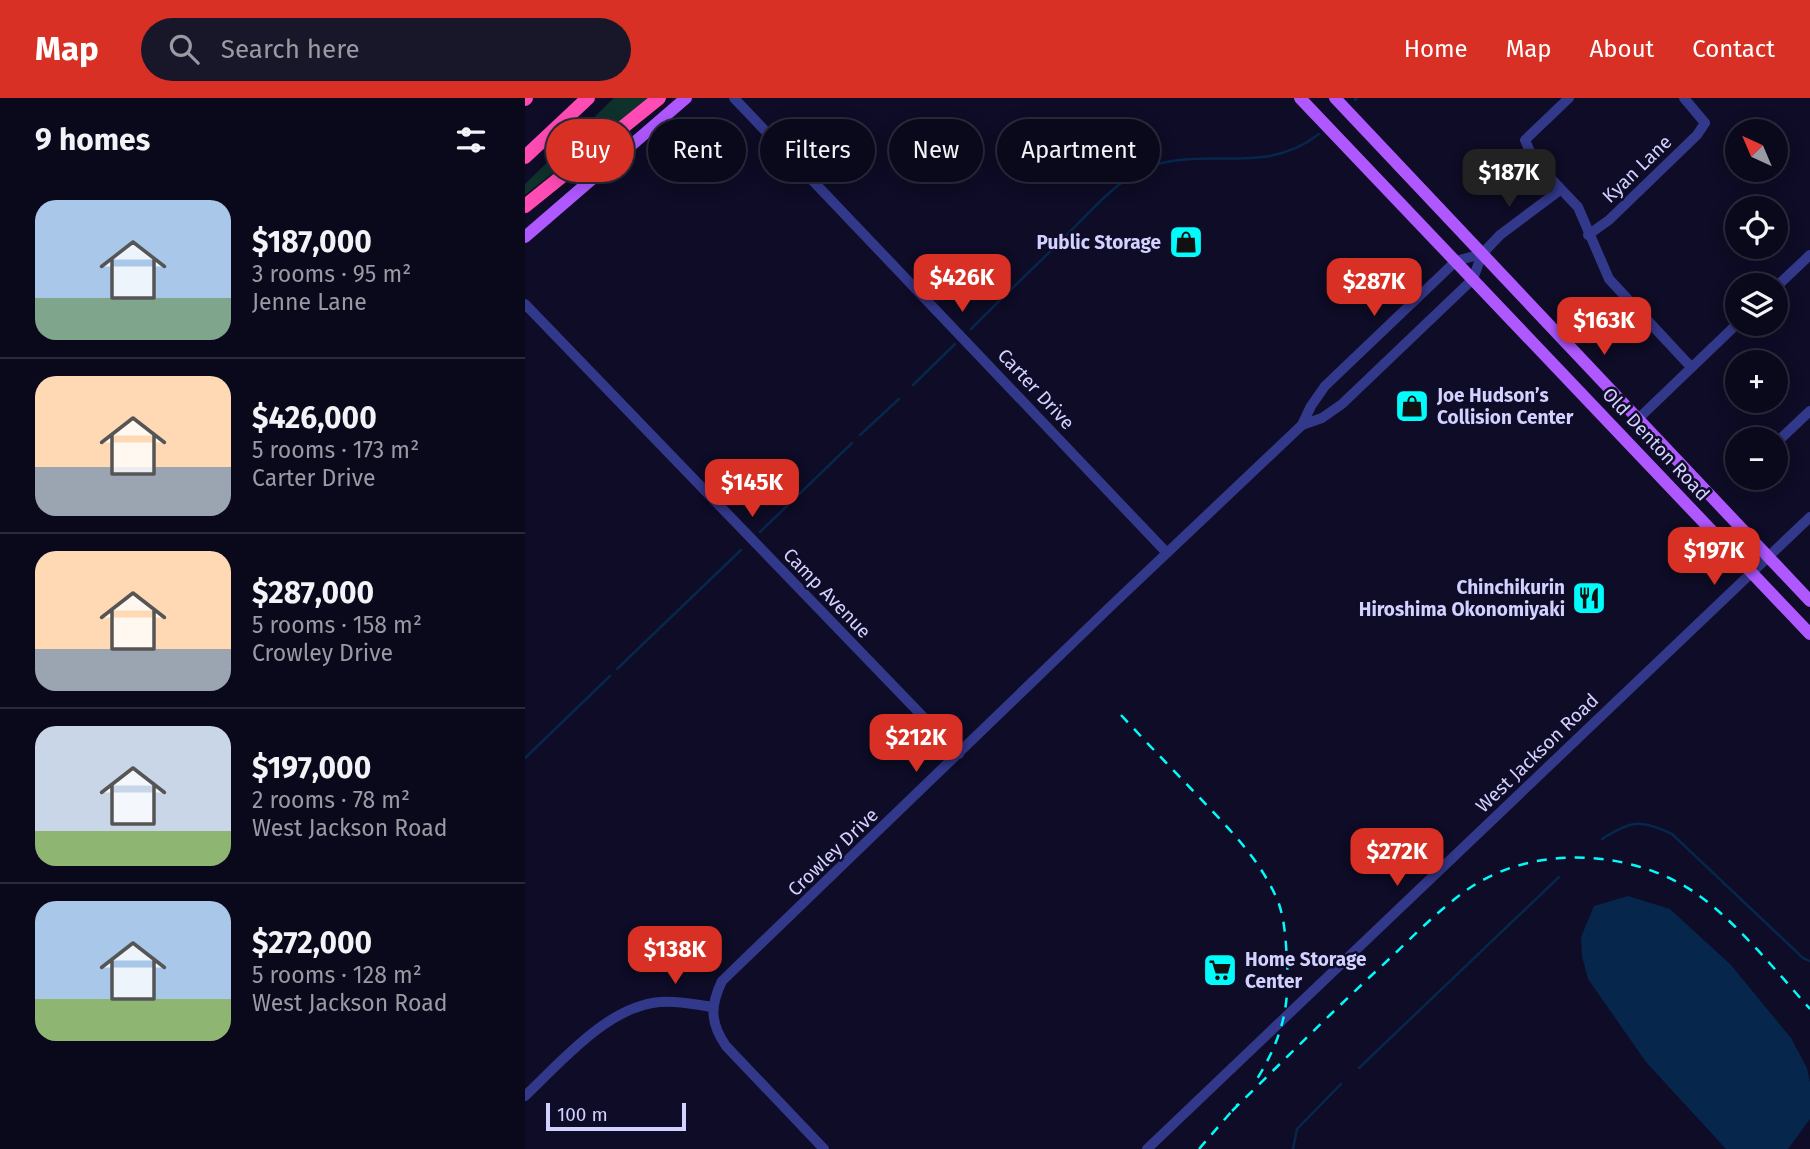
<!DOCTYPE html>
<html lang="en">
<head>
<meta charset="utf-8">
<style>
  body { margin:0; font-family:"Fira Sans",sans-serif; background:#181729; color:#f1f3f6; height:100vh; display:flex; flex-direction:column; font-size:26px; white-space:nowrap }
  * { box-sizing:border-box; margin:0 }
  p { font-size:23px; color:#999aa3 }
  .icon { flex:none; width:38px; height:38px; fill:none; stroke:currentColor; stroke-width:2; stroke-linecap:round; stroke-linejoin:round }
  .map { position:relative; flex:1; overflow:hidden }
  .sheet { display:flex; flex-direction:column; background:#0a091c; width:525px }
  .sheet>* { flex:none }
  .guide { position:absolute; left:21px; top:21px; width:665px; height:63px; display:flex; gap:14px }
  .needle { width:46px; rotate:316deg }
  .fabs { position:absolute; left:1200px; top:21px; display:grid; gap:14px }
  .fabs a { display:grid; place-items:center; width:63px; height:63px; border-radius:50%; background:#0a091c; box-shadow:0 4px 18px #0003,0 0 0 2px #2a2a3b; font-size:35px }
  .scale { position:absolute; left:21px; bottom:18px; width:140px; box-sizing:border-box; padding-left:7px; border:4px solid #d2d1ff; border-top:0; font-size:19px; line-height:24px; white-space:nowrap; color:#d2d1ff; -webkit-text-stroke:5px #0e0c26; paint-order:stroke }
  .price { position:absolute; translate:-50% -60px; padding:0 16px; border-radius:14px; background:#d93025; color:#fff; font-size:23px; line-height:46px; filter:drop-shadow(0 2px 4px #0008) }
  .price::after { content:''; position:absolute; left:50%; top:42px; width:21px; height:16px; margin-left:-10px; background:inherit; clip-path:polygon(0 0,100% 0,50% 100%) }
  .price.active { background:#222; color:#fff }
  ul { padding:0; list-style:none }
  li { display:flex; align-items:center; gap:21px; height:175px; padding:0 35px }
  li+li { border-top:2px solid #2a2a3b }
  li span { display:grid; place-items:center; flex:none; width:196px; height:140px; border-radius:21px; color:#555 }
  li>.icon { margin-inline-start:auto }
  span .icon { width:84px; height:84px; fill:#fffc; stroke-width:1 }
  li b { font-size:30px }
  h2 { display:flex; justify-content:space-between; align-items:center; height:84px; padding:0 35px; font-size:30px }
  .tag { padding:0 24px; border-radius:32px; background:#0a091c; box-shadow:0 4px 18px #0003,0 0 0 2px #2a2a3b; font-size:24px; line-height:63px }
  .tag.active { background:#d93025; color:#fff }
  header { display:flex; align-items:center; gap:42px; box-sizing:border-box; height:98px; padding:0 35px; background:#d93025; color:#fff }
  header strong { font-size:33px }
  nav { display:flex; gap:38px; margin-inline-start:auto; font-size:24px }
  .search { width:490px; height:63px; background:#181729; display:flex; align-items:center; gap:18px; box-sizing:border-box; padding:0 24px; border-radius:38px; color:#999aa3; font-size:26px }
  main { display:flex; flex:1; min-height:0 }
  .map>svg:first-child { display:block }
</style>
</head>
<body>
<header>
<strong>Map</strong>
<div class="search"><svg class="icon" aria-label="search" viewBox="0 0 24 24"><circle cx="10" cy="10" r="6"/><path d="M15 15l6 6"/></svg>Search here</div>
<nav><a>Home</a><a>Map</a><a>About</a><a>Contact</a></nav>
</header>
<main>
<section class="sheet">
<h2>9 homes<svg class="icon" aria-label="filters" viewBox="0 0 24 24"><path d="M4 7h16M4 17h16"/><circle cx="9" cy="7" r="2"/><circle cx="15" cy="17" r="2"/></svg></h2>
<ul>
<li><span style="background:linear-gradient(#a9c7e8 70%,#7fa58c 0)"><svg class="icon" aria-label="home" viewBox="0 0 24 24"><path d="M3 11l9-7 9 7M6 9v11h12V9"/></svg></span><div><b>$187,000</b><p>3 rooms · 95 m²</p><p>Jenne Lane</p></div></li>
<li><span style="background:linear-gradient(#ffd9b3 65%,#9aa5b1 0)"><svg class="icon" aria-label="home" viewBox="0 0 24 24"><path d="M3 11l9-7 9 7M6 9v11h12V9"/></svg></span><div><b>$426,000</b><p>5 rooms · 173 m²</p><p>Carter Drive</p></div></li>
<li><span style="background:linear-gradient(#ffd9b3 70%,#9aa5b1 0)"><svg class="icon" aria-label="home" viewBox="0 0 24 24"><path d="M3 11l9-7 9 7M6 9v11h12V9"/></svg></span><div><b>$287,000</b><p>5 rooms · 158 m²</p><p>Crowley Drive</p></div></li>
<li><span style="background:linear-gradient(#c9d6e8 75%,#8fb573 0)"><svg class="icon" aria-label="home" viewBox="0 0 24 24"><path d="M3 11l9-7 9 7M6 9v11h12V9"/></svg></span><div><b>$197,000</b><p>2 rooms · 78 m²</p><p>West Jackson Road</p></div></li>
<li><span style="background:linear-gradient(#a9c7e8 70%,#8fb573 0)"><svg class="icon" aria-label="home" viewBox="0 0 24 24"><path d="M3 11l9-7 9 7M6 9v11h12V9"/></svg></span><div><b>$272,000</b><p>5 rooms · 128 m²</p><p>West Jackson Road</p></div></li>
</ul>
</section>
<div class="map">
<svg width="1285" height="1051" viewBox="0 0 1285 1051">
  <rect width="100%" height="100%" fill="#0e0c26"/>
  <polygon fill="#0e312c" points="89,0 124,0 0,97 0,86"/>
  <polygon fill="#06274b" points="1103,798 1145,811 1206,867 1266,940 1282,970 1285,984 1285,1021 1263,1051 1201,1051 1121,964 1063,881 1057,858 1056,839 1069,808"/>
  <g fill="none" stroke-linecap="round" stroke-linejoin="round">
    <g stroke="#06274b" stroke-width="2.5">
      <polyline points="830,2 832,0"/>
      <path d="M 446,231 C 476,201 507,171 538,141 C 562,117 597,76 629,67 C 689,50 741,77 794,36"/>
      <polyline points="388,287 430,246"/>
      <polyline points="335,337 374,301"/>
      <polyline points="235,434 327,345"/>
      <polyline points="92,571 216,452"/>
      <polyline points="0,660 85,578"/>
      <path d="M 1077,741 C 1107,722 1116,721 1147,736 L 1278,860 L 1285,863"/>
      <polyline points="834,970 1034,779"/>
      <polyline points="768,1051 772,1031 816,986"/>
    </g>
    <g stroke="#32388a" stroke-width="10">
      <polyline points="209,0 642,455"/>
      <polyline points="1044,0 1000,42 1009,63 1053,109 1084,181 1166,269"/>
      <polyline points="1063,137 1084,122 1172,37 1180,25 1159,0"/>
      <polyline points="1251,189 1285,157"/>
      <polyline points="0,206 434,656"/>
      <polyline points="1114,320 1213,225"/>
      <polyline points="777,327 797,320 817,306 948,181 957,156 975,137 1035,92"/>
      <polyline points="1251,345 1285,313"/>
      <path d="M 0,998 C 36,964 83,908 135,904 C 152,902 171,907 188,909"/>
      <path d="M 299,1051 L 201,948 C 185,925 185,908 197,883 L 587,507 L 777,327 L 786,308 L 800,288 L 931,163 L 957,156"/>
      <polyline points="622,1051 1285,419"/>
    </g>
    <g stroke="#af58ff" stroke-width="12">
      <polyline points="775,0 1285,536"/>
      <polyline points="810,0 1285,503"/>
      <polyline points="0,139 161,0"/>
    </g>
    <g stroke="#ff4cb5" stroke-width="14">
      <polyline points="0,1 1,0"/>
      <polyline points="0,59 63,0"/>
      <polyline points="0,108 134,0"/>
    </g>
    <g stroke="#00fcfb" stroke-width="2.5" stroke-dasharray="10 9" stroke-linecap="butt">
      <path d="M 596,617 C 622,645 648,672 674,699 C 705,732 737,763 754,806 C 760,824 761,845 762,864 C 765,910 756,942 732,981"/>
      <path d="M 707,1013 C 754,967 800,921 848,876 C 878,849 906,818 939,794 C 1004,746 1103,750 1169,794 C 1209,821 1252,874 1285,911"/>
      <polyline points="674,1051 713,1006"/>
    </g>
  </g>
  <defs>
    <g id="shop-square" transform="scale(1.75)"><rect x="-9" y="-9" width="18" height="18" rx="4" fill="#00fcfb" stroke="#0e0c26"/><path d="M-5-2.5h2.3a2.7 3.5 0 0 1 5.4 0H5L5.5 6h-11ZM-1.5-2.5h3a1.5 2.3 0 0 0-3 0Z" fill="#111"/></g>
    <g id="restaurant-square" transform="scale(1.75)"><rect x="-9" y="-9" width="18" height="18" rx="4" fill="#00fcfb" stroke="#0e0c26"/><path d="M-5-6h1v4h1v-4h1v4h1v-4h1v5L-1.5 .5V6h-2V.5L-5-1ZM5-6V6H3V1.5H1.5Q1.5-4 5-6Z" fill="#111"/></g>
    <g id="supermarket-square" transform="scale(1.75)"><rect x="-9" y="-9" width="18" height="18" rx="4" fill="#00fcfb" stroke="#0e0c26"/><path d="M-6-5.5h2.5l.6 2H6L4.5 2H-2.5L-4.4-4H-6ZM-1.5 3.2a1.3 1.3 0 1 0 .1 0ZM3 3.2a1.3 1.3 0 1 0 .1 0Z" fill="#111"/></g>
  </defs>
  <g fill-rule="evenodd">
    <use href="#shop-square" x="661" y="144"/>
    <use href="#shop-square" x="887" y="308"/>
    <use href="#restaurant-square" x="1064" y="500"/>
    <use href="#supermarket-square" x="695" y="872"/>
  </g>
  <g text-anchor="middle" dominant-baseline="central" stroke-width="5" stroke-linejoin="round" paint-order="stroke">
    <g font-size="19" fill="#d2d1ff" stroke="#0e0c26">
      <text transform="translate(1112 71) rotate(-44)">Kyan Lane</text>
      <text transform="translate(511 291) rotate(47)">Carter Drive</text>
      <text transform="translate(1131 346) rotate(47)">Old Denton Road</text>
      <text transform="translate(302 495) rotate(46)">Camp Avenue</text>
      <text transform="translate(1012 655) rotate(-44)">West Jackson Road</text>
      <text transform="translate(308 754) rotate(-44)">Crowley Drive</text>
    </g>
    <g font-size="19" font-weight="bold" fill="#d2d1ff" stroke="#0e0c26" text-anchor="end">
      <text x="636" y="144">Public Storage</text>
      <text x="912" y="297" text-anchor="start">Joe Hudson’s<tspan x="912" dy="22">Collision Center</tspan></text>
      <text x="1040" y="489">Chinchikurin<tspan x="1040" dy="22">Hiroshima Okonomiyaki</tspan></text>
      <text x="720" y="861" text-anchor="start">Home Storage<tspan x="720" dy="22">Center</tspan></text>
    </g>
  </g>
</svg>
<div class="fabs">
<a><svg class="needle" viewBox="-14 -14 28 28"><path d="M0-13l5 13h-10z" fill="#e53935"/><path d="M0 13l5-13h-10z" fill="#999aa3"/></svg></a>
<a><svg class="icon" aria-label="locate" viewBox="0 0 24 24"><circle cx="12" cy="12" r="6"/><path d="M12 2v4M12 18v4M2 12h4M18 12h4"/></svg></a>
<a><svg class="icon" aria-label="layers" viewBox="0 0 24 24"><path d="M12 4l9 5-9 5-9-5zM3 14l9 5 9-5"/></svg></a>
<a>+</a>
<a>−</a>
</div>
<div class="scale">100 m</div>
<b class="price active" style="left:984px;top:111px">$187K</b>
<b class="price" style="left:437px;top:216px">$426K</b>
<b class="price" style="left:849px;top:220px">$287K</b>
<b class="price" style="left:1079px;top:259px">$163K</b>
<b class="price" style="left:227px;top:421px">$145K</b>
<b class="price" style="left:1189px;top:489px">$197K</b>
<b class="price" style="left:391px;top:676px">$212K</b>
<b class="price" style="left:872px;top:790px">$272K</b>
<b class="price" style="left:150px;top:888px">$138K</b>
<div class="guide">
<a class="tag active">Buy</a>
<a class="tag">Rent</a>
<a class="tag">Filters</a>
<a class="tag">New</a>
<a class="tag">Apartment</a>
</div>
</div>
</main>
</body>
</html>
